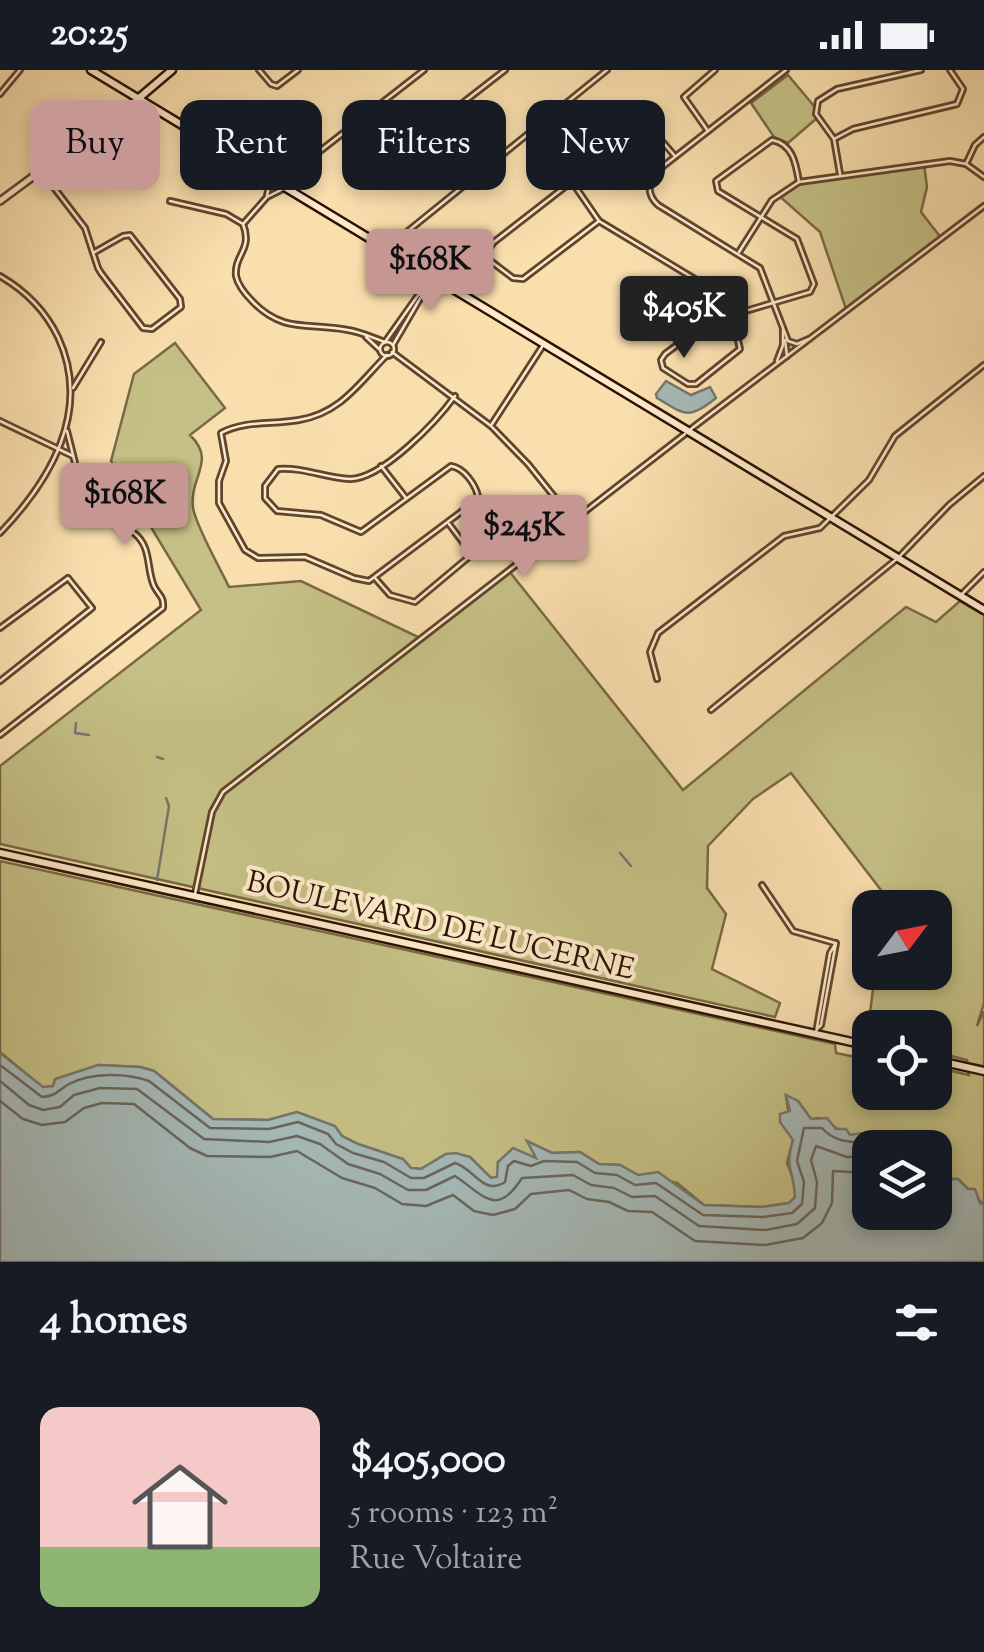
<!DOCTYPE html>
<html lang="en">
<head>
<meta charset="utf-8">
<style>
  body { margin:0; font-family:"Sorts Mill Goudy",serif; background:#242831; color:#f1f3f6; height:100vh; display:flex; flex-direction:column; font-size:38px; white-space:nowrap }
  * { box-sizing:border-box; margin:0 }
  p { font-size:32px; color:#9ea1a6 }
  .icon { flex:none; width:55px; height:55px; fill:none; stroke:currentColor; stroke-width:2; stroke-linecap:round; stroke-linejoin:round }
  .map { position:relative; height:1192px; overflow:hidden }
  .details { display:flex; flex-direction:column; background:#171b24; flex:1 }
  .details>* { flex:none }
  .top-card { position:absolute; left:30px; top:30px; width:925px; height:90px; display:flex; gap:20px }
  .needle { width:65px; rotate:58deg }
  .controls { position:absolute; left:852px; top:820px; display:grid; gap:20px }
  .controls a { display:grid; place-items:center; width:100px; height:100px; border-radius:20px; background:#171b24; box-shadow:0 5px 15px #0003; font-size:50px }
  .price { position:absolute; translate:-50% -85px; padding:0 22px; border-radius:10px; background:#c59692; color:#111; font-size:32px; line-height:65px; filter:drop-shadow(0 2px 5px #0008) }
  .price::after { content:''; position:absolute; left:50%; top:60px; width:30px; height:22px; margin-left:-15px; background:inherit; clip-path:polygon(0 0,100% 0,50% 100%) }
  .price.active { background:#222; color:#fff }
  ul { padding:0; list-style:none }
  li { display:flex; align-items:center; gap:30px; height:250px; padding:0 40px }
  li+li { border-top:2px solid #363941 }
  li span { display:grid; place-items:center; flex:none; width:280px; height:200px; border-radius:20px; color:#555 }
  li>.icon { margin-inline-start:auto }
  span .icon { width:120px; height:120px; fill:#fffc; stroke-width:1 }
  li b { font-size:42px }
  h2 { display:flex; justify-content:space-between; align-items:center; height:120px; padding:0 40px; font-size:42px }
  .pill { padding:0 35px; border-radius:20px; background:#171b24; box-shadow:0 5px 15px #0003; font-size:35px; line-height:90px }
  .pill.active { background:#c59692; color:#111 }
  .status { display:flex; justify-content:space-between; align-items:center; height:70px; padding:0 50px; background:#171b24; direction:ltr }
  .status svg { height:28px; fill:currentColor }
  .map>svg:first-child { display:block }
</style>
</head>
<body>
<div class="status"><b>20:25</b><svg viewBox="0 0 49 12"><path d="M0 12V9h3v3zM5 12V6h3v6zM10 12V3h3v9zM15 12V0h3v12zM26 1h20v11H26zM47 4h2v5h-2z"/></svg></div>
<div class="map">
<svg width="984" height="1192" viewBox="0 0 984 1192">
  <rect width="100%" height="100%" fill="#fadfae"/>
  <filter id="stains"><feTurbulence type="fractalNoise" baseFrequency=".002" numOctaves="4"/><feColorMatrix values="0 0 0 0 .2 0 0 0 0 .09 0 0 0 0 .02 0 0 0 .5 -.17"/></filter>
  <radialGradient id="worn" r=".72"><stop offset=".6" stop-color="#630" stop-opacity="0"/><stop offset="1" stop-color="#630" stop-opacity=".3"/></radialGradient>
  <g fill="#c5c085" stroke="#786944" stroke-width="2.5">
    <polygon points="788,5 814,36 816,49 788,73 774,67 751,33"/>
    <polygon points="924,94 927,117 921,142 942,169 847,242 820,162 778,125 799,112"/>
    <path d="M 175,273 L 225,338 L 190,365 C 217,391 189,407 193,438 C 196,456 220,498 229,517 L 301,511 L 420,568 L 509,501 L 683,720 L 906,537 L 936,552 L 960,531 L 984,545 L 984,933 L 977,956 L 984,941 L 984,1135 L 958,1109 L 949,1109 L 935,1100 L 935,1078 L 901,1077 L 885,1068 L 850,1066 L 819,1048 L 811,1049 L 798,1031 L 786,1027 L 793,1070 L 787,1093 L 795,1113 L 796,1127 L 789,1133 L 762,1137 L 704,1135 L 677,1113 L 638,1105 L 620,1095 L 599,1094 L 580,1082 L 552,1083 L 529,1072 L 537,1090 L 498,1092 L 498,1107 L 491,1108 L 470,1087 L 446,1084 L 421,1099 L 411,1098 L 403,1089 L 358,1074 L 342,1066 L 334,1056 L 297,1042 L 268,1050 L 213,1049 L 154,1001 L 140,997 L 98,995 L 53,1016 L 43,1018 L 0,982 L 0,791 L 835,974 L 836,983 L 870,990 L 870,1022 L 935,1022 L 935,997 L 969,1005 L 967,990 L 935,982 L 935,958 L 870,958 L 870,968 L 867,967 L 875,903 L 935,902 L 935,838 L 894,837 L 791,703 L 753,729 L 708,776 L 707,818 L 726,844 L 712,899 L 780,933 L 775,947 L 0,774 L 0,696 L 201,540 L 111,391 L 134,304 Z"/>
  </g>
  <g fill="#a5b9b7" stroke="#75766f" stroke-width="2.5">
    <path d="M 666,311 L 691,325 L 710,317 L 716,328 C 689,350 685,345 657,328 L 656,324 Z"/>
    <path d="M 0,983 L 43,1017 L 53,1016 L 55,1009 L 98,995 L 140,997 L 154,1001 L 213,1049 L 268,1050 L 297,1042 L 335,1056 L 342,1066 L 358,1074 L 403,1089 L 411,1098 L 421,1099 L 446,1084 L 456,1083 L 470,1087 L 491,1108 L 497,1107 L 498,1092 L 513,1078 L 536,1088 L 527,1071 L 552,1083 L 580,1082 L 599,1094 L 620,1095 L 638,1105 L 658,1102 L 704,1135 L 762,1137 L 789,1133 L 795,1127 C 794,1099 784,1100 793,1070 L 780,1052 L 780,1044 L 790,1041 L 786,1025 L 798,1031 L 811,1049 L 827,1048 L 836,1059 L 846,1059 L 850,1065 L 870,1062 L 901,1077 L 870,1078 L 870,1142 L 935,1142 L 935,1100 L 949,1109 L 958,1109 L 968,1119 L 975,1119 L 980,1133 L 984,1135 L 984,1192 L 0,1192 Z"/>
  </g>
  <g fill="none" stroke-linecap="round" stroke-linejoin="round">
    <g stroke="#68665c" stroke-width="2.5">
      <path d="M 0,995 L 42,1027 C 57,1026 58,1020 69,1014 C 92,1002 126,1003 149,1011 L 210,1058 L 269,1059 L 298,1052 L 328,1064 L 336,1074 L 353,1083 L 384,1092 L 411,1108 L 424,1108 L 455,1093 C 475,1099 483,1126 505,1112 L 508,1096 L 514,1091 L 531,1096 L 544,1091 L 577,1092 L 595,1103 L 617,1105 L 635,1115 L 656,1113 L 703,1145 L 763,1147 L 792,1143 L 802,1134 L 804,1112 L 797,1091 L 804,1058 L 822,1058 C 840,1078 859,1068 882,1078"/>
      <path d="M 0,1011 L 29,1035 L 43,1040 L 60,1037 L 74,1025 L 100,1018 L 137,1019 L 204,1069 L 269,1072 L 297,1066 L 320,1074 L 348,1094 L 380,1104 L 408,1120 L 426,1120 L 455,1106 C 483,1124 496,1149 522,1108 L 573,1105 L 591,1115 L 614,1118 L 632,1127 L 655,1126 L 699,1156 L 766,1160 L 797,1154 L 815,1138 L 817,1112 L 811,1090 L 816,1076 L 847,1087 L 870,1086"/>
      <polyline points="0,1031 23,1049 42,1055 65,1052 84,1038 102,1033 134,1034 190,1078 207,1086 270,1087 297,1081 342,1108 375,1118 402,1134 426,1136 453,1125 474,1141 493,1145 515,1139 531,1124 569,1120 587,1129 609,1132 628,1141 652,1142 695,1171 765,1175 803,1168 822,1153 832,1133 833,1101 870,1103"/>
    </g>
    <g stroke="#75766f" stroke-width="2.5">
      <polyline points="76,653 75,663 89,665"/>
      <polyline points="157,687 163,689"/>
      <polyline points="620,783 631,796"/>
      <polyline points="157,810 169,736 166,728"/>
    </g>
    <g stroke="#60452d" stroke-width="8">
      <g id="minor">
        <polyline points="259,0 271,14 277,16 298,0"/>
        <path d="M 786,0 L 657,101 C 647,112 647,125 658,135 L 760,198 L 788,271 L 797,274 L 809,269"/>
        <polyline points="0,24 20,0"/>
        <polyline points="369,45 395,78 402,80 505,0"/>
        <polyline points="708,61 684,27 715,0"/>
        <polyline points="834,69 853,59 957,34 963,19 950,0"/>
        <polyline points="966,94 975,75 984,67"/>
        <polyline points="42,102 85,158 98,198 101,203 143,258 152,259 181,237 180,229 130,165 123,166 93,183"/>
        <polyline points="840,104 834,69 816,44 818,31 837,19 921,0"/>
        <path d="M 572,112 L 599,151 L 718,223 L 727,232 L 732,245 L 810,222 L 814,214 L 797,169 L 718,121 L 716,111 L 772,70 C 793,74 796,94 799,112"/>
        <polyline points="279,113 424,0"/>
        <polyline points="267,126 270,110"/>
        <path d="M 170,131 L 226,144 L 243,154 C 253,180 234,184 236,206 C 238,216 246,225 253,232 C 284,264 310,252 348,260 C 361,262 373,268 385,272"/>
        <polyline points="599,151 523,209 513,208 488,189 487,181 494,172 642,57 649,56 674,85"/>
        <polyline points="244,153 267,127 283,119"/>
        <polyline points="387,178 607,0"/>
        <polyline points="739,182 772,130 799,112 950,91 966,94 984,107"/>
        <path d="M 0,206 C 26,221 45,240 58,267 C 92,340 51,410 0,463"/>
        <polygon points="732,245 740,279 696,314 688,314 663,298 661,290 665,284 705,254"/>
        <polyline points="366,267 379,279"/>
        <polyline points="785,270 787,286"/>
        <polyline points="385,272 431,207"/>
        <circle cx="387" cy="279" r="7"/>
        <polyline points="393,275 432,208"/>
        <polyline points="392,282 491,356 528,394 573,450"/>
        <path d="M 387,285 C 359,313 341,343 299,350 C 272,355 246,350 221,363 L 226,391 L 219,411 L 219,433 L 245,480 L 258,488 L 305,487 L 354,508 L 369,511 L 473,433 L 478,426 C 475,414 464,398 451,396 L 361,462 L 321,445 L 277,441 L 265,428 L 265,416 L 278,399 C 304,397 325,408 350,409 C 382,409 437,351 455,326"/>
        <polyline points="777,291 783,275 783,260"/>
        <polyline points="73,318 101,272"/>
        <polyline points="0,351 73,386"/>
        <polyline points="492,354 542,277"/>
        <polyline points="691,359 984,136"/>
        <polyline points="67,361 77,401 94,433"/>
        <polyline points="381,396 406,428"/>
        <polyline points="375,508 390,525 415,532 470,486 468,479 449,454"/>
        <polyline points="961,525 984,502"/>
        <polyline points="0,558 68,508 92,538 0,611"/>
        <polyline points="657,609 650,582 658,563 784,466 820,458 869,410 895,366 984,295"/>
        <polyline points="711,640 898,488 949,435 984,406"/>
        <path d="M 0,665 L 163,538 C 164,526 159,526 154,516 C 146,498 152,477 134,463 C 124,455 112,455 100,443"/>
        <polyline points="762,815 793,861 835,873"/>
        <polyline points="195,824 212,742 223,722 685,364"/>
        <polyline points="816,963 830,883 836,873 821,955 817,959"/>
      </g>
    </g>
    <g stroke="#60452d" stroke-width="10">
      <polyline id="tertiary" points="0,131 138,29"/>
    </g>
    <g stroke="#2c1202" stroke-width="11">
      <g id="secondary">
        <polyline points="91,0 984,540"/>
        <polyline points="139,28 172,0"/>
        <polyline points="0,783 870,976"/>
        <polyline points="935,990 984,1001"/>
      </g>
    </g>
    <use href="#minor" stroke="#fceaca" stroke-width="2.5"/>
    <use href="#tertiary" stroke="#fceaca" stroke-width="5"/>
    <use href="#secondary" stroke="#fceaca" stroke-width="6"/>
  </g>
  <g text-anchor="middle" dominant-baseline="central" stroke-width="8" stroke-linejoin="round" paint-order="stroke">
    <g font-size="30" fill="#2c1202" stroke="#fceaca">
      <text transform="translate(440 857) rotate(13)">BOULEVARD DE LUCERNE</text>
    </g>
  </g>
  <rect width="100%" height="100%" filter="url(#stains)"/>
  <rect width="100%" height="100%" fill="url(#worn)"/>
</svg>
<div class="controls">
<a><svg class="needle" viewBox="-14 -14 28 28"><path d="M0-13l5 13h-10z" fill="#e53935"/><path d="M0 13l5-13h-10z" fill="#9ea1a6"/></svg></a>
<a><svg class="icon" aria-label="locate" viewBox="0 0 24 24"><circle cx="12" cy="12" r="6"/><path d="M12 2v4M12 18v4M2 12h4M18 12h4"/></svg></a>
<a><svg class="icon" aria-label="layers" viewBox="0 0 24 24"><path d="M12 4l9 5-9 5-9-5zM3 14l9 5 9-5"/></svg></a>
</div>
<b class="price" style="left:430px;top:244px">$168K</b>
<b class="price active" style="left:684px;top:291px">$405K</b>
<b class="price" style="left:125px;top:478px">$168K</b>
<b class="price" style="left:524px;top:510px">$245K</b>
<div class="top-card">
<a class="pill active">Buy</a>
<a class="pill">Rent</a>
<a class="pill">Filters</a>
<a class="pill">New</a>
</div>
</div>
<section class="details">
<h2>4 homes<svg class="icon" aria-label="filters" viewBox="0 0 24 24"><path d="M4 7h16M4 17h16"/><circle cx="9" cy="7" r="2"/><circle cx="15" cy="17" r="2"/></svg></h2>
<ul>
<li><span style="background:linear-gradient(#f6c9c9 70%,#8fb573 0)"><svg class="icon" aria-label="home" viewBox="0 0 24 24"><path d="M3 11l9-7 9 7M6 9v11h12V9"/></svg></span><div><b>$405,000</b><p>5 rooms · 123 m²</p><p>Rue Voltaire</p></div></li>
</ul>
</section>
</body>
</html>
